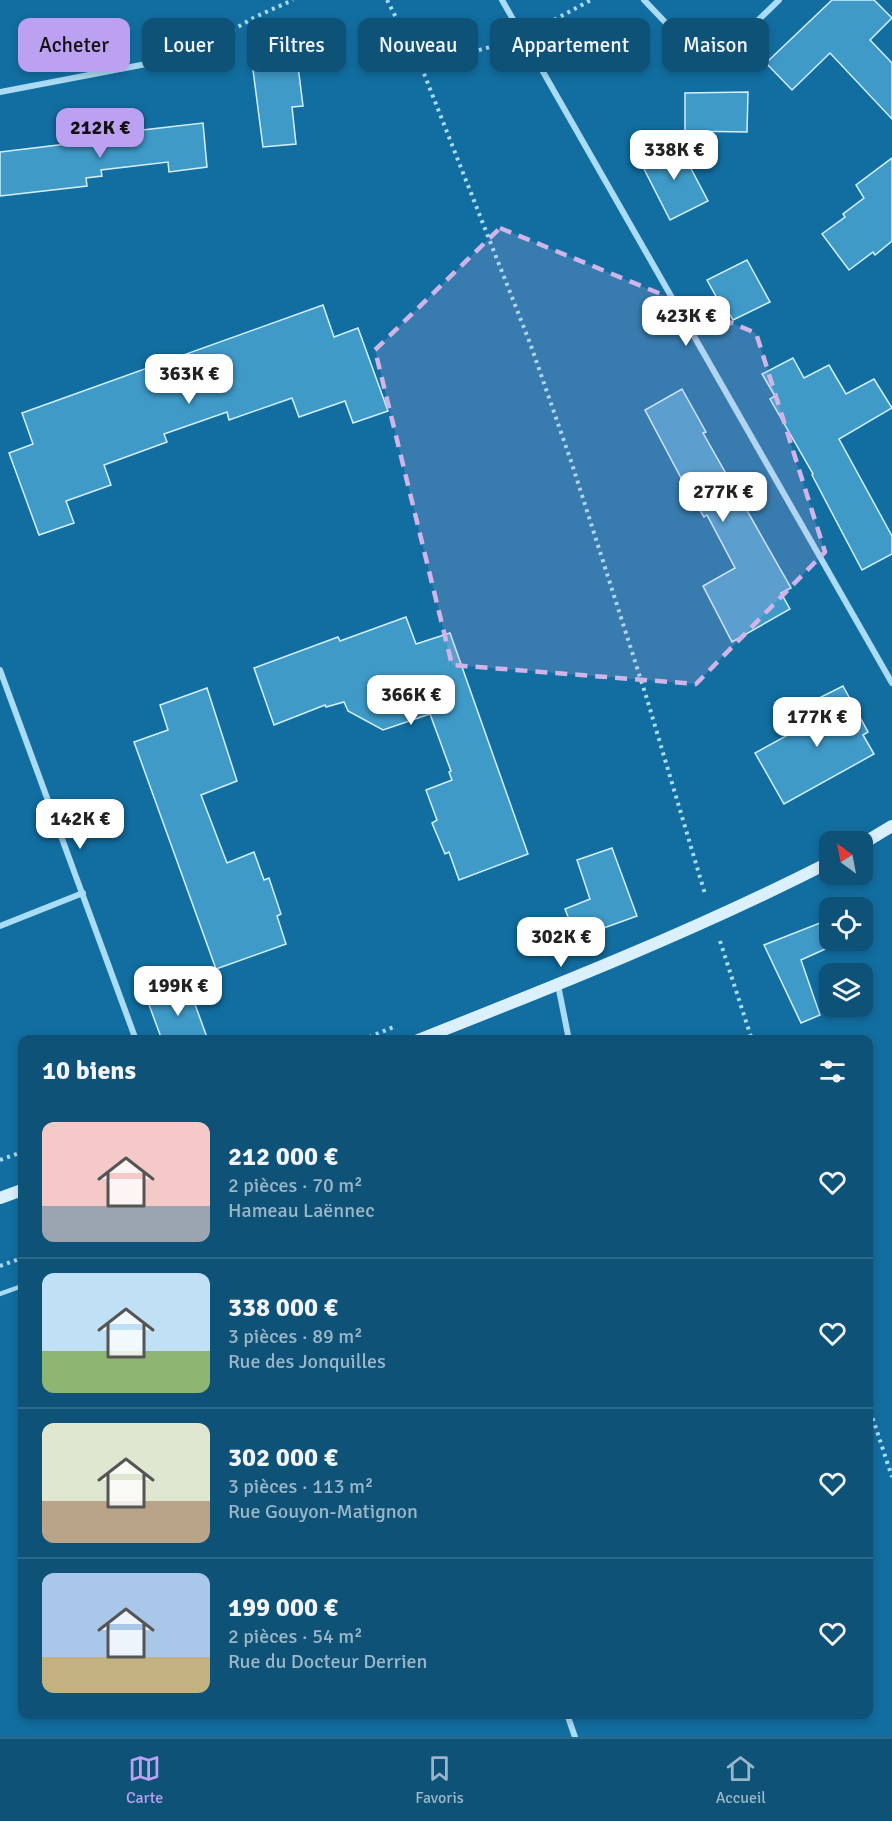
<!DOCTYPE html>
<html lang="fr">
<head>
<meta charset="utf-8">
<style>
  body { margin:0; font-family:Signika,sans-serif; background:#17587d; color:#f1f3f6; height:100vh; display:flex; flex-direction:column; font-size:22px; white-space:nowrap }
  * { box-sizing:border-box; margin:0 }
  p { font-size:20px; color:#9bb6c6 }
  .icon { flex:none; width:33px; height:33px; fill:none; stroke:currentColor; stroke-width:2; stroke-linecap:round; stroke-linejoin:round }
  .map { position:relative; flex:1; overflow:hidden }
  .side { position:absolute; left:18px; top:1035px; width:855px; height:684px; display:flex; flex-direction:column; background:#0e5278; border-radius:12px; box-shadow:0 3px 9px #0003 }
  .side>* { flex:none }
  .top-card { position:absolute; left:18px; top:18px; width:856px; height:54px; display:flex; gap:12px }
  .needle { width:39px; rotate:328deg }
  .tools { position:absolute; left:819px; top:831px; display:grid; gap:12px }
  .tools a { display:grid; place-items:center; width:54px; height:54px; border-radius:12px; background:#0e5278; box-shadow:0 3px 9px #0003; font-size:30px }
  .price { position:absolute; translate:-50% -51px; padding:0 14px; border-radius:12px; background:#fff; color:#222; font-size:20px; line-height:39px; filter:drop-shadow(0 2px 3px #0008) }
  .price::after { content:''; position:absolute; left:50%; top:36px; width:18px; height:14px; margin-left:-9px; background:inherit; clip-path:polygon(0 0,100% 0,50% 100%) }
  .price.on { background:#bca0f2; color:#111 }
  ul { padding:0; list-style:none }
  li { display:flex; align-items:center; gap:18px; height:150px; padding:0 24px }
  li+li { border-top:2px solid #2e698a }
  li span { display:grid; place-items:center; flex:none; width:168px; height:120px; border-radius:12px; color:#555 }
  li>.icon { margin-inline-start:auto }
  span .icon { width:72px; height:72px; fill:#fffc; stroke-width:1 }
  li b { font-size:26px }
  h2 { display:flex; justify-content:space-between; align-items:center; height:72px; padding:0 24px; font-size:26px }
  .chip { padding:0 21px; border-radius:12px; background:#0e5278; box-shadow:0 3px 9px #0003; font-size:21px; line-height:54px }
  .chip.on { background:#bca0f2; color:#111 }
  .menu { display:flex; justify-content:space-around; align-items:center; height:84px; border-top:2px solid #2e698a; background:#0e5278; font-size:16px; color:#9bb6c6 }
  .menu a { display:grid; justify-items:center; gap:3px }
  .menu .on { color:#bca0f2 }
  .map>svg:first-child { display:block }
</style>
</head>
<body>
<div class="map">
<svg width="892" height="1737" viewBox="0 0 892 1737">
  <rect width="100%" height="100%" fill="#126ea0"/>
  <g fill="#3f9ac8" stroke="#d3f0fe" stroke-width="1.5">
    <polygon points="832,0 874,0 892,18 870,40 892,63 892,119 830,53 792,90 766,63"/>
    <polygon points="298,66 303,106 292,107 296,144 263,147 253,70"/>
    <polygon points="748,92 747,132 685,131 685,93"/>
    <polygon points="203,123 207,167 169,172 168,162 101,170 102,176 86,178 87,186 0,196 0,152 125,137 125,132"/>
    <polygon points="677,142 708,201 670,220 640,161"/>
    <polygon points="892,158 892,241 875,255 873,252 849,270 822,234 845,217 843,214 864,198 856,185"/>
    <polygon points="747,260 770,302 733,320 725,306 722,307 707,280"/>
    <polygon points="323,305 334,337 358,328 388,411 353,423 345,401 299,417 292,398 229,420 227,412 164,434 167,442 104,465 111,485 66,501 74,523 39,535 9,453 33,444 22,413"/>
    <polygon points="793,358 804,378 829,365 846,394 874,379 892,408 839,439 892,536 892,554 862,570 812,475 813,474 770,399 775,396 762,374"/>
    <polygon points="682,389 706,432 703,433 791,588 781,593 790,609 732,642 703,586 735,568 707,515 704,517 689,493 645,410"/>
    <polygon points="406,617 416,644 450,633 528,854 459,880 449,852 445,854 432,823 437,820 426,790 452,780 449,772 451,771 430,714 383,730 348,711 344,702 326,707 325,705 274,725 254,668 338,637 340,641"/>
    <polygon points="843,686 868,732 863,735 874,754 784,804 755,753 821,717 813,701"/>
    <polygon points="207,688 237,781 201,795 227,863 254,852 264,880 269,878 281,914 277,916 286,944 216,969 134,742 168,730 160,705"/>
    <polygon points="612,848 637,916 576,938 565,909 590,899 577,860"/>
    <polygon points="830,919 830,940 845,940 801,960 820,1015 801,1023 764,945"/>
    <polygon points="189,988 208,1040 162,1040 148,1002"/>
  </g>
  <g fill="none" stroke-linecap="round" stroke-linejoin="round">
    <g stroke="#aadcf5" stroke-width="4" stroke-dasharray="3 4.5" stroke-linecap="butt">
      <polyline points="387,0 421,66 530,343 572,464 647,699 705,894"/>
      <polyline points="541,27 591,0"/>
      <polyline points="206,45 255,17 293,0"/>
      <polyline points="421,66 501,44"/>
      <polyline points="720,941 752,1040"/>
      <polyline points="362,1040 396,1026"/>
      <polyline points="0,1160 22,1152"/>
      <polyline points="0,1266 22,1258"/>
      <polyline points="868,1404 892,1477"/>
    </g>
    <polyline stroke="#aadcf5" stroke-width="4.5" points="0,1294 22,1286"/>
    <g stroke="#aadcf5" stroke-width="6">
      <polyline points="502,0 892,683"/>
      <polyline points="644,0 686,44 716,53 747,31 779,0"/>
      <polyline points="0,92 188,56"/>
      <polyline points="0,670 136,1040"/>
      <polyline points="0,926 83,893"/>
      <polyline points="558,985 569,1040"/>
      <polyline points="567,1714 575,1737"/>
    </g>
    <g stroke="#daf1fd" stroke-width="12">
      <polyline points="862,844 892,826"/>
      <path d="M 418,1040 C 558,985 696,930 830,862"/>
      <polyline points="0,1198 22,1190"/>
    </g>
  </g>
  <path fill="#d1b5e9" fill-opacity="0.2" stroke="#d1b5e9" stroke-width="4.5" stroke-dasharray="12 8" stroke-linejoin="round" d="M 500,228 L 756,333 L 825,552 L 696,684 L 452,665 L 375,350 Z"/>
</svg>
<div class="tools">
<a><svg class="needle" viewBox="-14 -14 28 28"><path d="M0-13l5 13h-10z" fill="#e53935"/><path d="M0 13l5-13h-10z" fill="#9bb6c6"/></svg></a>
<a><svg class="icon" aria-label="locate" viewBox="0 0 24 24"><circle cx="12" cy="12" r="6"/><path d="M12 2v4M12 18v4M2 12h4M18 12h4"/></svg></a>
<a><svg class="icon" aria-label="layers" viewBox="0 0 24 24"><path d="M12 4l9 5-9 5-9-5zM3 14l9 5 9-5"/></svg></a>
</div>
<b class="price on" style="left:100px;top:159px">212K €</b>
<b class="price" style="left:674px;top:181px">338K €</b>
<b class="price" style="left:686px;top:347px">423K €</b>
<b class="price" style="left:189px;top:405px">363K €</b>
<b class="price" style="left:723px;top:523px">277K €</b>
<b class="price" style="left:411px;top:726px">366K €</b>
<b class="price" style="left:817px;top:748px">177K €</b>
<b class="price" style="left:80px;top:850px">142K €</b>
<b class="price" style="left:561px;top:968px">302K €</b>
<b class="price" style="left:178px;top:1017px">199K €</b>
<div class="top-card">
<a class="chip on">Acheter</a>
<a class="chip">Louer</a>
<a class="chip">Filtres</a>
<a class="chip">Nouveau</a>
<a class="chip">Appartement</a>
<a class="chip">Maison</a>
</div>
<section class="side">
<h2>10 biens<svg class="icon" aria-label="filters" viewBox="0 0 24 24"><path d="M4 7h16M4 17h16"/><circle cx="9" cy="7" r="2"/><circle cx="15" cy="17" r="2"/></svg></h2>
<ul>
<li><span style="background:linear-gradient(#f6c9c9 70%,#9aa5b1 0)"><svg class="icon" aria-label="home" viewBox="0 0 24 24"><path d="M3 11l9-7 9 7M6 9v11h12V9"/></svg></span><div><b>212 000 €</b><p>2 pièces · 70 m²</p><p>Hameau Laënnec</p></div><svg class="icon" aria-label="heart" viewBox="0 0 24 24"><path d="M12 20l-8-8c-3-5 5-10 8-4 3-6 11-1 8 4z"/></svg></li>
<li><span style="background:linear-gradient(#bfe0f5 65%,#8fb573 0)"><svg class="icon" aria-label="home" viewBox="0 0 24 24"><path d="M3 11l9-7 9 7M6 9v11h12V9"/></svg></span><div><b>338 000 €</b><p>3 pièces · 89 m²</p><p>Rue des Jonquilles</p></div><svg class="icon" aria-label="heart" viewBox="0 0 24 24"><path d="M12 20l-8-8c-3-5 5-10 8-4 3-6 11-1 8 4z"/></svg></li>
<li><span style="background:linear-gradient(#dfe7d0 65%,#b9a48a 0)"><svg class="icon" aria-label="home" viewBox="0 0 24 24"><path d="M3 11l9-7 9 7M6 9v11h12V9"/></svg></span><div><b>302 000 €</b><p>3 pièces · 113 m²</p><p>Rue Gouyon-Matignon</p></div><svg class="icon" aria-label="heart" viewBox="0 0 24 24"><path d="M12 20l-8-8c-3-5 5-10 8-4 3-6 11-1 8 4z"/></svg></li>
<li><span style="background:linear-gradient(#a9c7e8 70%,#c2b280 0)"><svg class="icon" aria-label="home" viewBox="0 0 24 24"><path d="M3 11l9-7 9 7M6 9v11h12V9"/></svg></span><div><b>199 000 €</b><p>2 pièces · 54 m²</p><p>Rue du Docteur Derrien</p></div><svg class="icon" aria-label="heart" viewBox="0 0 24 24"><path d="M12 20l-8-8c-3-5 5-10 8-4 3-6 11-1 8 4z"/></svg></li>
</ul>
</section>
</div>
<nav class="menu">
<a class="on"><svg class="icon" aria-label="map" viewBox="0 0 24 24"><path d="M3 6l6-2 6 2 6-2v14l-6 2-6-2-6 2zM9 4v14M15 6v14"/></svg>Carte</a>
<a><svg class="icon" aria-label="saved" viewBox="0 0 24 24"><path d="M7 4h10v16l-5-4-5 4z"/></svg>Favoris</a>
<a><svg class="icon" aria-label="home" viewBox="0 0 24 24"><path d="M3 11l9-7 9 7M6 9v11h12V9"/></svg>Accueil</a>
</nav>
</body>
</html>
